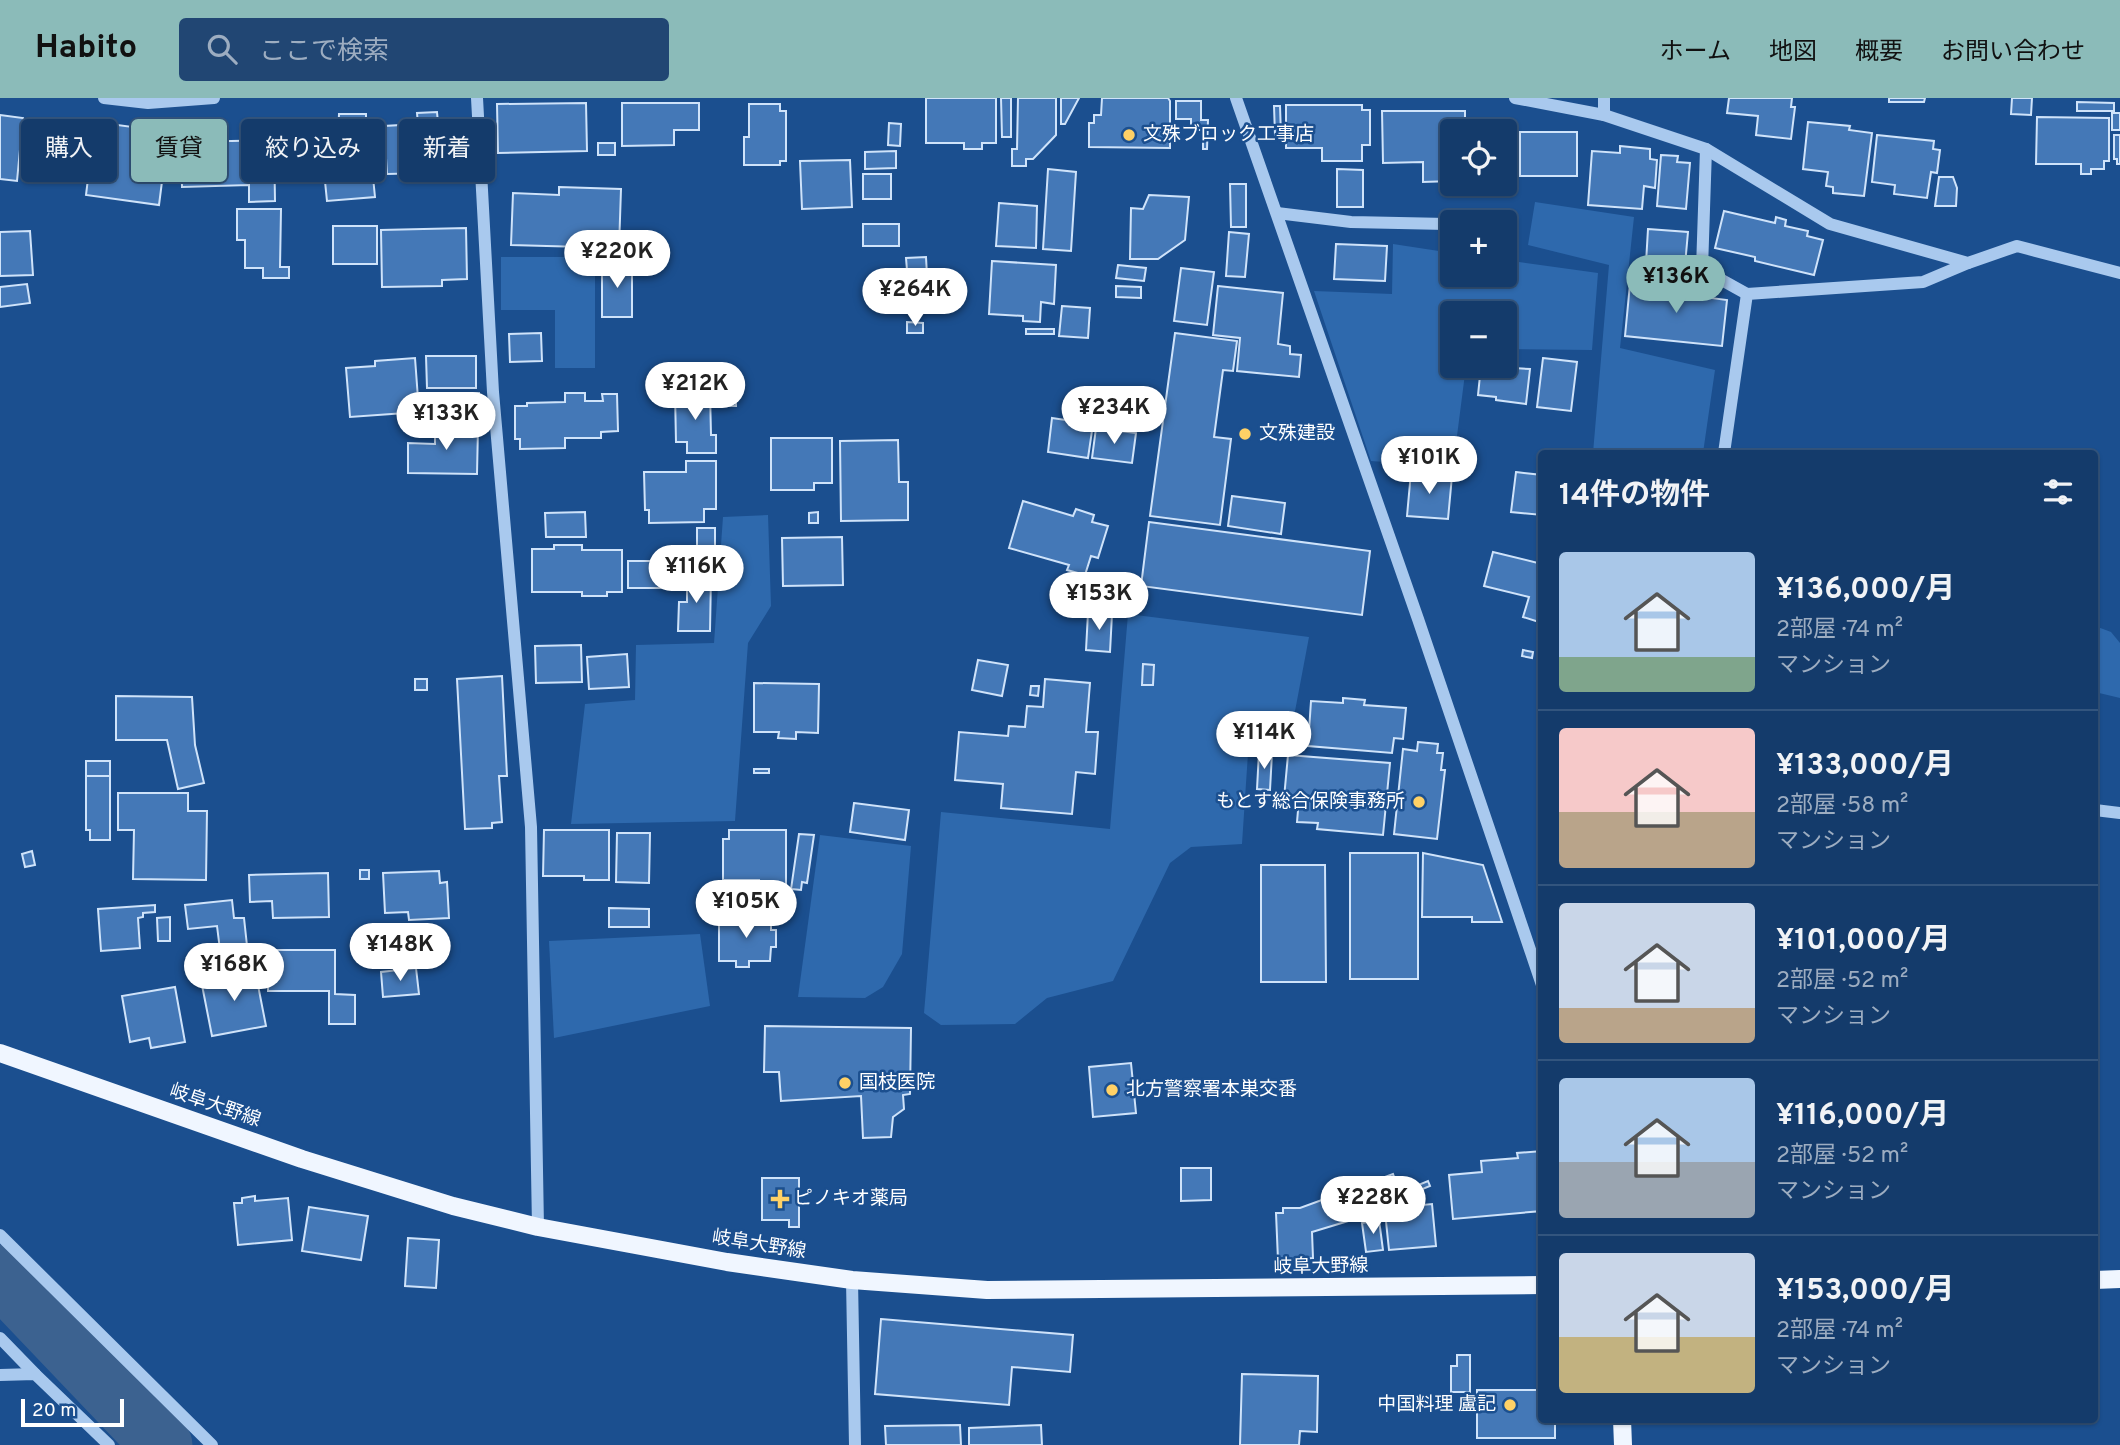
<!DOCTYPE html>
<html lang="ja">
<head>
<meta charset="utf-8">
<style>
  body { margin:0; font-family:Overpass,"Noto Sans JP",sans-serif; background:#214673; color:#f1f3f6; height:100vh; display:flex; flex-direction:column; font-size:26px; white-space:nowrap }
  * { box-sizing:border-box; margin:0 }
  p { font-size:23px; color:#9dadc1 }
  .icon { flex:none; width:38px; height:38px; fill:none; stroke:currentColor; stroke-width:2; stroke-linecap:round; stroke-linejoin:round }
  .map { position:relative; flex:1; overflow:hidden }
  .drawer { position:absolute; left:1538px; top:352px; width:560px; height:973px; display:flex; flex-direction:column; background:#143b6b; border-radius:7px; box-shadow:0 2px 5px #0004,0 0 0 2px #33557e }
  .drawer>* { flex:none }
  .banner { position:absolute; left:21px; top:21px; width:665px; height:63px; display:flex; gap:14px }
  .fabs { position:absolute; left:1440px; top:21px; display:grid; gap:14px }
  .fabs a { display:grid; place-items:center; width:77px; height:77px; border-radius:7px; background:#143b6b; box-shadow:0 2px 5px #0004,0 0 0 2px #33557e; font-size:35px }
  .scale { position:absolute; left:21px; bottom:18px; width:103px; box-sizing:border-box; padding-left:7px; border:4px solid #fff; border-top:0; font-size:19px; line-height:24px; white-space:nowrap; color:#fff; -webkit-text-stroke:5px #1b4f8f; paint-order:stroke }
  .price { position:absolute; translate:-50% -60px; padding:0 16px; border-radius:24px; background:#fff; color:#222; font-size:23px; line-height:46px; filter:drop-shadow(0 2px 4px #0008) }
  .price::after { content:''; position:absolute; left:50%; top:42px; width:21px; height:16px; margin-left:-10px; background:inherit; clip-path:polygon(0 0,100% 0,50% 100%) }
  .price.selected { background:#8bbbb9; color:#111 }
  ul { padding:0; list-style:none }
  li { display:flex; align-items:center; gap:21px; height:175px; padding:0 21px }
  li+li { border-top:2px solid #33557e }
  li span { display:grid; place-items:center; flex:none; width:196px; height:140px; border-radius:7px; color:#555 }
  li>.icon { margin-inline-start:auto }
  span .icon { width:84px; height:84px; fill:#fffc; stroke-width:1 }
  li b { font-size:30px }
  h2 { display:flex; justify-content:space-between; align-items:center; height:84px; padding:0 21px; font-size:30px }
  .tag { padding:0 24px; border-radius:7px; background:#143b6b; box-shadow:0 2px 5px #0004,0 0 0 2px #33557e; font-size:24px; line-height:63px }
  .tag.selected { background:#8bbbb9; color:#111 }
  header { display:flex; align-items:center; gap:42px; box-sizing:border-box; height:98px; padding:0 35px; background:#8bbbb9; color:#111 }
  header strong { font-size:33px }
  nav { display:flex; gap:38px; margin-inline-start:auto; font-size:24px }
  .search { width:490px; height:63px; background:#214673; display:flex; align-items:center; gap:18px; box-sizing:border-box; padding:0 24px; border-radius:7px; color:#9dadc1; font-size:26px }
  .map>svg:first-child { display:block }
</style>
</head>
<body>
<header>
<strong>Habito</strong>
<div class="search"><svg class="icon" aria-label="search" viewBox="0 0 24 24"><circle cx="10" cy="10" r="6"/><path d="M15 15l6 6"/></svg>ここで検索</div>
<nav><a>ホーム</a><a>地図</a><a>概要</a><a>お問い合わせ</a></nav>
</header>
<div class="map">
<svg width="2120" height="1347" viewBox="0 0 2120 1347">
  <rect width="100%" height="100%" fill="#1b4f8f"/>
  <g fill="#2e69ad">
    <polygon points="1535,104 1634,119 1620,250 1715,272 1703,355 1593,355 1609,167 1528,147"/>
    <polygon points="1393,146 1452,155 1452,177 1505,177 1505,162 1598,175 1592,252 1505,251 1505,215 1452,215 1452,268 1466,268 1453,369 1371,363 1314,193 1392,196"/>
    <polygon points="501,159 595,159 595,270 555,270 555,212 501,212"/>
    <polygon points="768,417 771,508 748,545 735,723 571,726 585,606 635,602 636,547 714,545 723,419"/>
    <polygon points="1128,516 1309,539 1292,629 1249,640 1242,746 1191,749 1170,765 1113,883 1047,900 1015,926 941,927 924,915 941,714 1110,731"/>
    <polygon points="2095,528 2111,534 2120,545 2120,600 2095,594"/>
    <polygon points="820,737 911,748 902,856 883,889 865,900 798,899"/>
    <polygon points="700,836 710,908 554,940 549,843"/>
  </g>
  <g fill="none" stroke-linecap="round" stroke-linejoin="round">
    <polyline stroke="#3c6290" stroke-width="61" points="0,1177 162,1347"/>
  </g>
  <g fill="#4478b7" stroke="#cfe3fa" stroke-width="2">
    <polygon points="926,0 996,0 996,45 982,45 982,51 964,51 964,45 926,45"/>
    <polygon points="1001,0 1011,0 1011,39 1002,39"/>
    <polygon points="1018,0 1056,0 1056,37 1033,61 1026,61 1026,68 1012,68 1012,51 1017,51"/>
    <polygon points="1061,0 1079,0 1065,26 1061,26"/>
    <polygon points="1102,0 1168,0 1170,3 1170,50 1089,49 1089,25 1094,25 1094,17 1101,17"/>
    <polygon points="1729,0 1792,0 1791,9 1795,9 1791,41 1756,37 1758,18 1727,15"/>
    <polygon points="1889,0 1925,0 1924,4 1889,4"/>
    <polygon points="2012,0 2032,0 2031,17 2011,16"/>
    <polygon points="1176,3 1201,3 1201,22 1208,22 1207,51 1203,51 1203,32 1191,32 1191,21 1176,21"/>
    <polygon points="2077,4 2114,5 2114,13 2077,13"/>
    <polygon points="586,5 587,53 498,55 497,6"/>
    <polygon points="622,5 699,5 699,32 674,32 674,47 622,48"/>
    <polygon points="749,6 780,6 780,13 786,13 786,63 780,63 780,67 744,67 744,39 749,39"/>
    <polygon points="1286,7 1362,7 1362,12 1370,12 1370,47 1362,47 1362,63 1322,63 1322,50 1286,50"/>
    <polygon points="1274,8 1280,8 1281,37 1275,37"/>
    <polygon points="1382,13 1465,13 1465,33 1452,33 1452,83 1423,84 1423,64 1383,65"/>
    <polygon points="437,14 438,25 459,25 461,75 443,76 442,68 427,68 427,75 387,76 384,28 418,26 417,15"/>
    <rect x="2112" y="15" width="8" height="17"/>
    <polygon points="339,16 366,16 366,42 338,42"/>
    <polygon points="0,17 23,20 17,83 0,81"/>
    <polygon points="2037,19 2109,20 2109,63 2104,63 2104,71 2091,71 2091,76 2081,76 2081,66 2036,66"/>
    <polygon points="95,24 132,29 133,25 169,29 159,107 86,97"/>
    <polygon points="1808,24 1850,28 1849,32 1872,35 1864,98 1833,95 1833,89 1826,88 1828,74 1803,71"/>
    <polygon points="889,25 901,26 900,48 888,47"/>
    <polygon points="1488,28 1516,28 1516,56 1505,56 1505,33 1488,33"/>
    <rect x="1520" y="34" width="57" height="44"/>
    <polygon points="1877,37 1934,43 1933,51 1940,52 1937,75 1931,74 1927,100 1894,96 1895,87 1872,84"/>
    <polygon points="2114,37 2120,37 2120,66 2117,66 2117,61 2114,61"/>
    <polygon points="274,42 275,103 249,104 249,87 182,89 181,44"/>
    <rect x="598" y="45" width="17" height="12"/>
    <polygon points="1620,48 1650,51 1650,61 1657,62 1655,90 1644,88 1642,111 1588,107 1592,53 1620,55"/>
    <polygon points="370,49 375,99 327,103 322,54"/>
    <polygon points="896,53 896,70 865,71 865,54"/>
    <polygon points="1661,57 1678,58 1677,64 1690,65 1686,111 1657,108"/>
    <polygon points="850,62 852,109 802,111 800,63"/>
    <polygon points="1048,71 1076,74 1071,153 1043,151"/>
    <polygon points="1337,71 1363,72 1363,109 1337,109"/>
    <rect x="863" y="76" width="28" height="25"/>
    <polygon points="1939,79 1953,79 1957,90 1956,108 1935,108"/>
    <polygon points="1230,86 1246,86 1246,129 1231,129"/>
    <polygon points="559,89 621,91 619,150 511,147 513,95 559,97"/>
    <polygon points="1149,97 1189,99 1185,142 1158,161 1130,161 1131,110 1143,111"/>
    <polygon points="999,105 1037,108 1036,150 996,148"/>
    <polygon points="237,111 281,111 280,169 289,169 289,180 263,180 263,170 245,170 245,142 237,142"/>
    <polygon points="1724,113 1775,125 1776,119 1786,122 1785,128 1808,133 1807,138 1823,142 1814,177 1755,163 1755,159 1715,150"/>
    <rect x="863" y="126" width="36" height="22"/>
    <rect x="333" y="128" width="44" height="38"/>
    <polygon points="466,130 467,181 442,182 442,188 382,189 381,132"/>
    <polygon points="1648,131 1688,134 1685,167 1646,165"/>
    <polygon points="30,133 33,177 0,178 0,134"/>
    <polygon points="1229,134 1249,136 1245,179 1226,178"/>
    <polygon points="1336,146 1387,148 1385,183 1334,181"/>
    <polygon points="926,159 928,196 909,197 906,160"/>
    <polygon points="992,163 1056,167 1054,206 1041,204 1040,224 1023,223 1023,218 989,216"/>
    <rect x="602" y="165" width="30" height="54"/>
    <polygon points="1118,167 1146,170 1144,183 1116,180"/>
    <polygon points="1181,170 1214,174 1207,227 1174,223"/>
    <polygon points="27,186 30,205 0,209 0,189"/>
    <polygon points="1630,186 1663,190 1664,186 1712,191 1711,200 1727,202 1722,248 1625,238"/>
    <polygon points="1116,188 1141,189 1141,200 1116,199"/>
    <polygon points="1218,188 1283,195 1278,246 1290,248 1290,256 1301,257 1299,279 1237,273 1240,240 1213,237"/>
    <polygon points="1062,208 1090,210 1088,240 1059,238"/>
    <polygon points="907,224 923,225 923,235 907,235"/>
    <rect x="1026" y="231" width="28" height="5"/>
    <polygon points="541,235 542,263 510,264 509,236"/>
    <polygon points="1175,235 1237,243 1233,273 1223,272 1214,339 1231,341 1220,427 1150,418"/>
    <polygon points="426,258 476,258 476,290 427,290"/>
    <polygon points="415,260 419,314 350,319 346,270 375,268 375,263"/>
    <polygon points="1543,260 1577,264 1571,313 1537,309"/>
    <polygon points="1481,268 1530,271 1526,306 1496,302 1496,299 1478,297"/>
    <polygon points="710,294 711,337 716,337 716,355 687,355 687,344 676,344 675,295"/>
    <polygon points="436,295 479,295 478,329 435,328"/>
    <polygon points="565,295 585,295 585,303 603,303 602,296 617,296 618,333 601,334 601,340 565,340 565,350 520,351 520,341 515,341 515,308 527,308 527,305 565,304"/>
    <rect x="726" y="298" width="10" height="10"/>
    <polygon points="1052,320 1093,326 1088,360 1048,354"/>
    <polygon points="435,328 478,329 477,376 408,375 408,345 435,346"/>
    <polygon points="1096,330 1136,335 1132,365 1092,360"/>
    <polygon points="771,340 832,340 832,385 814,385 814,392 771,392"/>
    <polygon points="898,342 899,384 908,384 908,422 841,423 840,343"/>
    <polygon points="686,363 716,363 716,411 704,411 704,424 649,425 649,412 645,412 644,374 686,374"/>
    <polygon points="1411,374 1452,378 1448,421 1407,418"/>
    <polygon points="1516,374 1542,377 1542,417 1511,414"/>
    <polygon points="1232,398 1285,405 1281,436 1228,428"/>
    <polygon points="1023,403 1073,418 1076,411 1094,417 1092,424 1108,428 1098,460 1091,458 1085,477 1067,472 1069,467 1009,450"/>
    <polygon points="585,414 586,439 546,439 545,415"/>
    <polygon points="818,414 818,425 809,425 809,415"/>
    <polygon points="1149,424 1370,453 1362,517 1141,488"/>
    <rect x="697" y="430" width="18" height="24"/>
    <polygon points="842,439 843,487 783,488 782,440"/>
    <polygon points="554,447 582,447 582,452 622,452 622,494 607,494 607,498 582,498 582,494 532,494 532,451 554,451"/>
    <polygon points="1493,454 1542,466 1542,515 1539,524 1523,519 1529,499 1484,488"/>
    <rect x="628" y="463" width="53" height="27"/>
    <polygon points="687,477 711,477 710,533 678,533 679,504 687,504"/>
    <polygon points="1088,515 1112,516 1110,554 1086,552"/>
    <polygon points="581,547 582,584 536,585 535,548"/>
    <polygon points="1523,552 1533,554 1532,560 1522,558"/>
    <polygon points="627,556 629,589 589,591 587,559"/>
    <polygon points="978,562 1008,567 1002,598 972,592"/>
    <polygon points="1143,566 1154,567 1153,587 1142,587"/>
    <polygon points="502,578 507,678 499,678 502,724 492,725 492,730 465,731 457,581"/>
    <rect x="415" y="581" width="12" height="11"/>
    <polygon points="1045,581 1090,585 1086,634 1098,634 1095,676 1076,674 1072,716 1001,710 1003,686 955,682 959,634 1008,638 1009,628 1025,629 1027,608 1043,609"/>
    <polygon points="754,585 819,586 818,635 796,634 796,641 778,640 779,634 754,634"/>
    <polygon points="1031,588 1039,588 1038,598 1030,597"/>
    <polygon points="116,598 192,599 195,647 204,685 178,691 167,642 116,642"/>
    <polygon points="1343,600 1365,602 1364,607 1406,610 1403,641 1394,640 1392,655 1308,648 1311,603 1343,605"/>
    <polygon points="1418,644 1438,646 1437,655 1443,655 1441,672 1445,672 1437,741 1394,736 1403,651 1417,653"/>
    <polygon points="1259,654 1272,655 1270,692 1257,691"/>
    <polygon points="1288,657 1390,665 1383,737 1317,731 1318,725 1297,724 1299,701 1284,700"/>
    <rect x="86" y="663" width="24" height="15"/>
    <rect x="754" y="671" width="15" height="4"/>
    <polygon points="86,678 110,678 110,742 90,742 90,732 86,732"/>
    <polygon points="118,695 188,695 188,713 207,713 206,782 133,781 134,732 118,732"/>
    <polygon points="854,705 909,712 905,742 850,734"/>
    <polygon points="544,732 609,732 609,782 584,782 584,778 543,778"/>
    <polygon points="729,732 786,732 786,787 759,787 759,782 723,782 723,741 729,741"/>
    <polygon points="617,735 650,735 649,785 616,784"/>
    <polygon points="799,736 814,737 807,785 802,784 801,792 791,791"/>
    <polygon points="32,753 35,767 25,769 22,756"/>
    <rect x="1350" y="755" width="68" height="126"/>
    <polygon points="1423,755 1483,767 1502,824 1472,824 1472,819 1422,819"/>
    <polygon points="1261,767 1325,767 1326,884 1261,884"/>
    <rect x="360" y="772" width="9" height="9"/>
    <polygon points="439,773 440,785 447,784 449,820 409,822 408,814 385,815 383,775"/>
    <polygon points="328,775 329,819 273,820 272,803 250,804 249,777"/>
    <polygon points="232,802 234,820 244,820 248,857 221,860 217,828 188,831 185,807"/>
    <polygon points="155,807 155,814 143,815 143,819 138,820 140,850 101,853 98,811"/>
    <polygon points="609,810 649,811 649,829 609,829"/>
    <polygon points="170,819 170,843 158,843 157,820"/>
    <polygon points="719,820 771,820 771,832 776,832 776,849 771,849 770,863 749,863 749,869 736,869 736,863 719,863"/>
    <polygon points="268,852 335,852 335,896 355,897 355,926 329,926 329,893 268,893"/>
    <polygon points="416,870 419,896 383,899 381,874"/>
    <polygon points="255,872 266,928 212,938 201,882"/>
    <polygon points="175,889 185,944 151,950 149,940 130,944 122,898"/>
    <polygon points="765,928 911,930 910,996 903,997 904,1011 893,1019 891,1039 863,1040 861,998 781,1003 779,974 764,974"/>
    <polygon points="1131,965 1136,1015 1093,1019 1089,969"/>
    <polygon points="1542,1053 1542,1081 1539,1081 1542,1113 1453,1121 1449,1077 1482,1074 1481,1063 1518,1060 1517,1055"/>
    <polygon points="1181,1070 1211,1070 1211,1102 1181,1103"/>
    <polygon points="1393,1076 1400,1095 1368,1117 1312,1134 1313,1160 1278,1162 1276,1115 1283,1115 1283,1110 1300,1110"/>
    <polygon points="762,1080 799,1080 799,1129 789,1129 789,1122 762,1122"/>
    <polygon points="1428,1083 1430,1088 1413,1095 1411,1090"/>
    <polygon points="255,1098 255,1103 288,1100 292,1142 238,1147 234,1105 242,1105 242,1100"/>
    <polygon points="1432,1106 1436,1148 1389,1152 1385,1114 1393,1114 1392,1110"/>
    <polygon points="309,1109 368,1118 361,1162 302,1153"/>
    <polygon points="1379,1122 1383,1152 1366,1154 1362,1125"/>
    <polygon points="408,1140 439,1142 436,1190 405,1188"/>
    <polygon points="881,1221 1073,1237 1070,1274 1012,1269 1009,1307 875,1296"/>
    <polygon points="1457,1257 1470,1257 1470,1294 1451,1294 1451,1268 1457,1268"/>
    <polygon points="1242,1276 1318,1278 1317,1334 1300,1333 1299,1347 1240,1347"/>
    <polygon points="1477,1292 1542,1292 1542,1321 1555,1321 1555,1340 1477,1340"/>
    <polygon points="960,1327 961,1347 886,1347 885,1328"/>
    <polygon points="1041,1327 1042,1347 969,1347 969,1330"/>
  </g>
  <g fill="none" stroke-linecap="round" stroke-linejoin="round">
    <g stroke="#a9c9ee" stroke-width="12">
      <polyline points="104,0 148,5 214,0"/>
      <polyline points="477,0 493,294 531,729 538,1129"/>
      <polyline points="1236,0 1418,521 1542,887"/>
      <polyline points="1515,0 1604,17 1706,51 1830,126 1968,165 2017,148 2120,175"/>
      <polyline points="1604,17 1604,0"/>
      <polyline points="1706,51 1702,171 1747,196"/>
      <polyline points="1277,115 1351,124 1447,126"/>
      <polyline points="1724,355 1747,196 1923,184 1968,165"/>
      <polyline points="2095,712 2120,715"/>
      <polyline points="0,1137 212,1347"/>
      <polyline points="852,1182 855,1347"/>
      <polyline points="0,1240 35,1276"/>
      <polyline points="0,1277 35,1276 109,1347"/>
    </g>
    <g stroke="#f0f6ff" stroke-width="18">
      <polyline points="0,955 302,1061 453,1108 538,1129 727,1164 852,1182 987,1192 1542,1187"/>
      <polyline points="2095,1182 2120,1181"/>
      <polyline points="1622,1321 1623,1347"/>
    </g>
  </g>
  <g fill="#ffd166" stroke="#1b4f8f" stroke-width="2.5">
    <circle cx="1129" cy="37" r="7"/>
    <circle cx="1245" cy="336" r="7"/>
    <circle cx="1419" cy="704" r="7"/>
    <circle cx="845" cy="985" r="7"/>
    <circle cx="1112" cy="992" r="7"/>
    <path d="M776.5 1090.5h7v7h7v7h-7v7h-7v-7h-7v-7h7z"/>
    <circle cx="1510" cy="1307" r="7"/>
  </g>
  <g text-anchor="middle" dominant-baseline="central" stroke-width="5" stroke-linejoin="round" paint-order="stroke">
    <g font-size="19" fill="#fff" stroke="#1b4f8f" text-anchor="start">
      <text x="1143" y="37">文殊ブロック工事店</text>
      <text x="1259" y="336">文殊建設</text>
      <text x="1405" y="704" text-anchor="end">もとす総合保険事務所</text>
      <text x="859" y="985">国枝医院</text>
      <text x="1126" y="992">北方警察署本巣交番</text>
      <text x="794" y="1101">ピノキオ薬局</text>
      <text x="1496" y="1307" text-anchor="end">中国料理 盧記</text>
    </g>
    <g font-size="19" fill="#fff" stroke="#1b4f8f">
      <text transform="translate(215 1008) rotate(19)">岐阜大野線</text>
      <text transform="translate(759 1147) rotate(9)">岐阜大野線</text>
      <text transform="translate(1321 1169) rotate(-1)">岐阜大野線</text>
    </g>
  </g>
</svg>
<div class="fabs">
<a><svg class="icon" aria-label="locate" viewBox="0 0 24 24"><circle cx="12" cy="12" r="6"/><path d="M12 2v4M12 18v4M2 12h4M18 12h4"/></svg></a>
<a>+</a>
<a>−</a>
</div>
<div class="scale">20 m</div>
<b class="price" style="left:617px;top:192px">¥220K</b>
<b class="price selected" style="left:1676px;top:217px">¥136K</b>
<b class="price" style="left:915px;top:230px">¥264K</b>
<b class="price" style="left:695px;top:324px">¥212K</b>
<b class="price" style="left:1114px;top:348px">¥234K</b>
<b class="price" style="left:446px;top:354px">¥133K</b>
<b class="price" style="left:1429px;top:398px">¥101K</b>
<b class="price" style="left:696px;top:507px">¥116K</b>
<b class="price" style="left:1099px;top:534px">¥153K</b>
<b class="price" style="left:1264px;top:673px">¥114K</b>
<b class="price" style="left:746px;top:842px">¥105K</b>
<b class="price" style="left:400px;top:885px">¥148K</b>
<b class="price" style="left:234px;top:905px">¥168K</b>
<b class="price" style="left:1373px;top:1138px">¥228K</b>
<div class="banner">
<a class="tag">購入</a>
<a class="tag selected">賃貸</a>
<a class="tag">絞り込み</a>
<a class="tag">新着</a>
</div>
<section class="drawer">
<h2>14件の物件<svg class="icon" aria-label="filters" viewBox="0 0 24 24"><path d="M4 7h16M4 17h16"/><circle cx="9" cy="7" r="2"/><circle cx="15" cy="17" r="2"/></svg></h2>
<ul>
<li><span style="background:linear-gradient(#a9c7e8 75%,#7fa58c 0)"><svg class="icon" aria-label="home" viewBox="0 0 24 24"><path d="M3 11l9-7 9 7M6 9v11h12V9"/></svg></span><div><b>¥136,000/月</b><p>2部屋 · 74 m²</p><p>マンション</p></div></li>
<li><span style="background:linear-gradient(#f6c9c9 60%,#b9a48a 0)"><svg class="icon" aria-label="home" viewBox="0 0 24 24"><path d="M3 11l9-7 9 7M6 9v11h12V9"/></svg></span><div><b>¥133,000/月</b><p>2部屋 · 58 m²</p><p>マンション</p></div></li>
<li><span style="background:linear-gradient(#c9d6e8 75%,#b9a48a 0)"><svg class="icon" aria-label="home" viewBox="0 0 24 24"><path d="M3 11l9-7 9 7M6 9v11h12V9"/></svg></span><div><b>¥101,000/月</b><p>2部屋 · 52 m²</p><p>マンション</p></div></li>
<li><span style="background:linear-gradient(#a9c7e8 60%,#9aa5b1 0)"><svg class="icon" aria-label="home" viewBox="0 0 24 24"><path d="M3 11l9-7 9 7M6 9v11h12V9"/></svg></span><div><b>¥116,000/月</b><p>2部屋 · 52 m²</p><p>マンション</p></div></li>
<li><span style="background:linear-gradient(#c9d6e8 60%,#c2b280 0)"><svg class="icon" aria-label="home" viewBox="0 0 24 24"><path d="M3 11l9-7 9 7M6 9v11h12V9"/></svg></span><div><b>¥153,000/月</b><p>2部屋 · 74 m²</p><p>マンション</p></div></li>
</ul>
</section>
</div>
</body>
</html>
